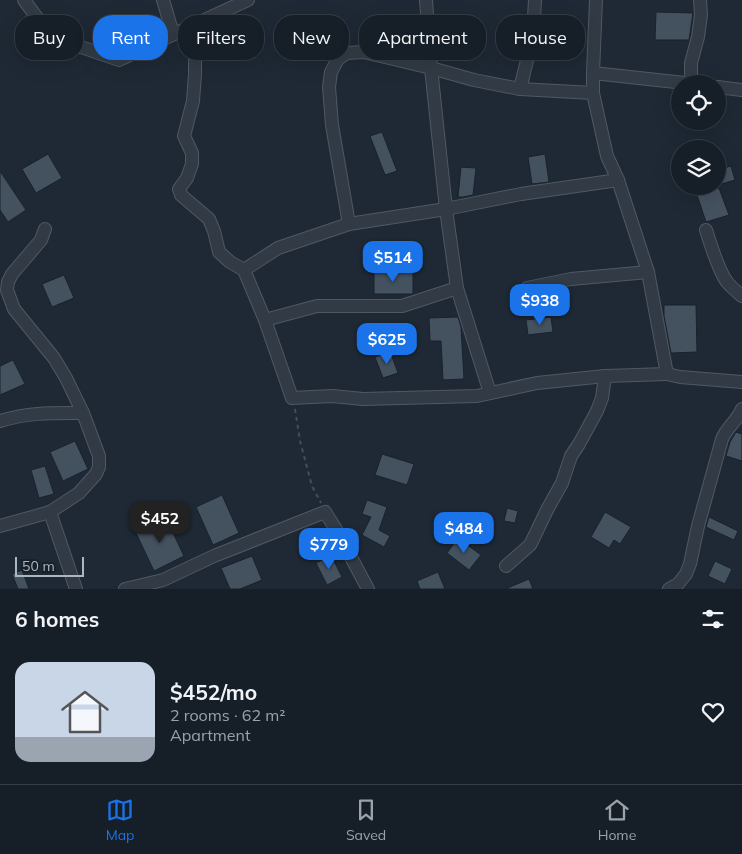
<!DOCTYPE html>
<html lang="en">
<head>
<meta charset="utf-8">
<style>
  body { margin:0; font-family:Mulish,sans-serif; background:#232c34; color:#f1f3f6; height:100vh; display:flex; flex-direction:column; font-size:19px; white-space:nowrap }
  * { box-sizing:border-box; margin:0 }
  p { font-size:16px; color:#9ea2a8 }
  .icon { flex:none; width:28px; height:28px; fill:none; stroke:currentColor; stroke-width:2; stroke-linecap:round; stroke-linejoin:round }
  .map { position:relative; height:589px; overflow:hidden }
  .drawer { display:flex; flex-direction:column; background:#161f28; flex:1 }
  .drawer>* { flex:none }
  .top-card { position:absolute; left:15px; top:15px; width:712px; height:45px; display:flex; gap:10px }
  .fabs { position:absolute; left:671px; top:75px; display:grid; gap:10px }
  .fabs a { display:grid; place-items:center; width:55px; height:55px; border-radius:50%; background:#161f28; box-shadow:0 5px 20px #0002,0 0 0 1px #353d45; font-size:25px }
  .scale { position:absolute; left:15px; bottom:12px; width:69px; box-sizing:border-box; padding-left:5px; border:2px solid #abb6c3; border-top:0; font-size:14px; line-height:18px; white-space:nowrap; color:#abb6c3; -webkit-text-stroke:4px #18202a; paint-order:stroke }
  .price { position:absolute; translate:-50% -42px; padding:0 11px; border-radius:10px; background:#1a73e8; color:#fff; font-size:16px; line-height:32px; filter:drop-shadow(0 1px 2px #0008) }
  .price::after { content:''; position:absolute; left:50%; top:30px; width:15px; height:11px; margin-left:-8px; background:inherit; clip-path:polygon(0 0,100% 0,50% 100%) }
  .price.active { background:#222; color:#fff }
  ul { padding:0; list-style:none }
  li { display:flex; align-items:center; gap:15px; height:125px; padding:0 15px }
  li+li { border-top:1px solid #353d45 }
  li span { display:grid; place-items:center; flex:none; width:140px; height:100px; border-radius:15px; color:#555 }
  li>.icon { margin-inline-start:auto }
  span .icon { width:60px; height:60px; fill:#fffc; stroke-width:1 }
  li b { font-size:21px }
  h2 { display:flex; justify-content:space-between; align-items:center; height:60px; padding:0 15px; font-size:21px }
  .pill { padding:0 18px; border-radius:20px; background:#161f28; box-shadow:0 5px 20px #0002,0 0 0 1px #353d45; font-size:18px; line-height:45px }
  .pill.active { background:#1a73e8; color:#fff }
  .dock { display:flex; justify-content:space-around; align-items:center; height:70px; border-top:1px solid #353d45; background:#161f28; font-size:14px; color:#9ea2a8 }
  .dock a { display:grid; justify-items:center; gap:2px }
  .dock .active { color:#1a73e8 }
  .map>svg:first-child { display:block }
</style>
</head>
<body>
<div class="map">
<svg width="742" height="589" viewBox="0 0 742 589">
  <rect width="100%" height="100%" fill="#1e2935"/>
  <g fill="#44515f" stroke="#19222c">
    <polygon points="656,12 693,13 689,40 655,40"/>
    <polygon points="382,132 397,171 385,175 370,136"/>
    <polygon points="718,151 719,151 724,168 731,166 735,180 718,185"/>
    <polygon points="48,154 62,178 36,193 22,169"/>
    <polygon points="545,154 549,182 532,184 528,157"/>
    <polygon points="461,167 476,168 473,195 463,197 458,197"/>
    <polygon points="0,171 26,210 8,222 0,210"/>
    <polygon points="719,188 729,215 706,222 697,195"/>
    <rect x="374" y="272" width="39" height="22"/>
    <polygon points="64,275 74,298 52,307 42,284"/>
    <polygon points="664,305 696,305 697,352 671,353 664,316"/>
    <polygon points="458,317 461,327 464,379 443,380 441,341 430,341 429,318"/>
    <polygon points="551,317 553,332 528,335 526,320"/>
    <polygon points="416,334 418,348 390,351 389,336"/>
    <polygon points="390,351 398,373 383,378 375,357"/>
    <polygon points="13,360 25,384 0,395 0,366"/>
    <polygon points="736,432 742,434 742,461 726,456 730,442"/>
    <polygon points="75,441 88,469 63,481 50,452"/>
    <polygon points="382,454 414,464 407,485 375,475"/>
    <polygon points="45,466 54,494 39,498 31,470"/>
    <polygon points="222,495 239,533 213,545 196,507"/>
    <polygon points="367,500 387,507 379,530 390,536 384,547 362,535 371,517 362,514"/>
    <polygon points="507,508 518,511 515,523 504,521"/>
    <polygon points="605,512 631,527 620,544 614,540 609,548 591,537"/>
    <polygon points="165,516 184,556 154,571 135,531"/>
    <polygon points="709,517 738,531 734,540 706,527"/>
    <polygon points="458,538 481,555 469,570 447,553"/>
    <polygon points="331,555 342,577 327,585 316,563"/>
    <polygon points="252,556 262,580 240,589 230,589 221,568"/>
    <polygon points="715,561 732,569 725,584 708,576"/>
    <polygon points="22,570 29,589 18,589 12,574"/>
    <polygon points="438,572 445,589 420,589 417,581"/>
    <polygon points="529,579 533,589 505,589"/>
  </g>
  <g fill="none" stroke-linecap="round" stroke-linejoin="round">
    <g stroke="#4f5964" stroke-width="14">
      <g id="minor">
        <path d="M 24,0 L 54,41 L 61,44 L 81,47 L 119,60 C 162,39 205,20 248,0"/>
        <polyline points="163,0 173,34"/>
        <polyline points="426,0 431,68 446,209 457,288 490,393"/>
        <polyline points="596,0 593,73 593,93 607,156 618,180 648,272 667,374 680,377 742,382"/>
        <polyline points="187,28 192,38 195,50 195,74 193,101 184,136 192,153 192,164 187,178 179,189 181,195 209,219 214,231 219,252 230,262 244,270 265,320 292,398 332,396 363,399 477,396 537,383 605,376 667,374"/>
        <polyline points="593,73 694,84"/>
        <polyline points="691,83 691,63 698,37 701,15 700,0"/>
        <polyline points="718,87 742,90"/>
        <polyline points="520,89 533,36 535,0"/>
        <polyline points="349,224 332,125 329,87 331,72 338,59 347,53 364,52 431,68 474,80 520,89 593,93"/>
        <path d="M 706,230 C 711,245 718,270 727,282 C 731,287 737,292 742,296"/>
        <polyline points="244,270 278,248 349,224 446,209 521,194 618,180"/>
        <polyline points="527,288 571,279 648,272"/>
        <polyline points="265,320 317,306 402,306 457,288"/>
        <path d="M 0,421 C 29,412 53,413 83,413"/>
        <polyline points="50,512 76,589"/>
        <polyline points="0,526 50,512 79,493 96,474 99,467 99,456 83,413 66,378 54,358 14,309 7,290 8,282 12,274 41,240 45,229"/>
        <polyline points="506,566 530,545 534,537 547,510 562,483 571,456 579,444 597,411 602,398 605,376"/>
        <polyline points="125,589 163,580 214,556 325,512 337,531 368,589"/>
        <path d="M 669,589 L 678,584 L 686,574 L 690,564 L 698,526 L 722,439 C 727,427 737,421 742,409"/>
      </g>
    </g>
    <polyline stroke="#3e5253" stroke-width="2" stroke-dasharray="4 4" stroke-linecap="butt" points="295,409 300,441 312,486 321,503"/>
    <use href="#minor" stroke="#323b45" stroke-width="12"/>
  </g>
</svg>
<div class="fabs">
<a><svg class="icon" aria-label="locate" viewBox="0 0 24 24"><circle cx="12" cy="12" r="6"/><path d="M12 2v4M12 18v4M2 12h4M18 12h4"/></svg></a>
<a><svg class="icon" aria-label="layers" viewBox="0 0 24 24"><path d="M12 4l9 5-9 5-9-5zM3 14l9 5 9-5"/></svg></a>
</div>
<div class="scale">50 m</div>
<b class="price" style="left:393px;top:283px">$514</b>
<b class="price" style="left:540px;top:326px">$938</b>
<b class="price" style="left:387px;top:365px">$625</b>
<b class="price active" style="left:160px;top:544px">$452</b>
<b class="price" style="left:464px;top:554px">$484</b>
<b class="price" style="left:329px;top:570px">$779</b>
<div class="top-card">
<a class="pill">Buy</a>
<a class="pill active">Rent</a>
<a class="pill">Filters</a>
<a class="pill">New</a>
<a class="pill">Apartment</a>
<a class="pill">House</a>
</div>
</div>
<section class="drawer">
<h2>6 homes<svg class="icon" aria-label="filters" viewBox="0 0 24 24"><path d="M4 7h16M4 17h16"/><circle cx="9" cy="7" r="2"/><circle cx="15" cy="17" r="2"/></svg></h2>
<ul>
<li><span style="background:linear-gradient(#c9d6e8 75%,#9aa5b1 0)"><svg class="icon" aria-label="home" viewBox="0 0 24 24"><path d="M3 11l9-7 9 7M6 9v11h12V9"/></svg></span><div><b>$452/mo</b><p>2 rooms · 62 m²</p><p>Apartment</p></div><svg class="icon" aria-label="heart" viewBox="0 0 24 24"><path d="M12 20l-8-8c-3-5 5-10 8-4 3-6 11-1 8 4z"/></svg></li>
</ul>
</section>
<nav class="dock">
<a class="active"><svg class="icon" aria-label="map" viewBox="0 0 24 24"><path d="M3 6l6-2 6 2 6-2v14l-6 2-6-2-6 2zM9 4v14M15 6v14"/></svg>Map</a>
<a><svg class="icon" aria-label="saved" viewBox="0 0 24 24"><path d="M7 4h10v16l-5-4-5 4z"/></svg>Saved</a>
<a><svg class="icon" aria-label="home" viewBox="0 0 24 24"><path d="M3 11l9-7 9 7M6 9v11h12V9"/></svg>Home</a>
</nav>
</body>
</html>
